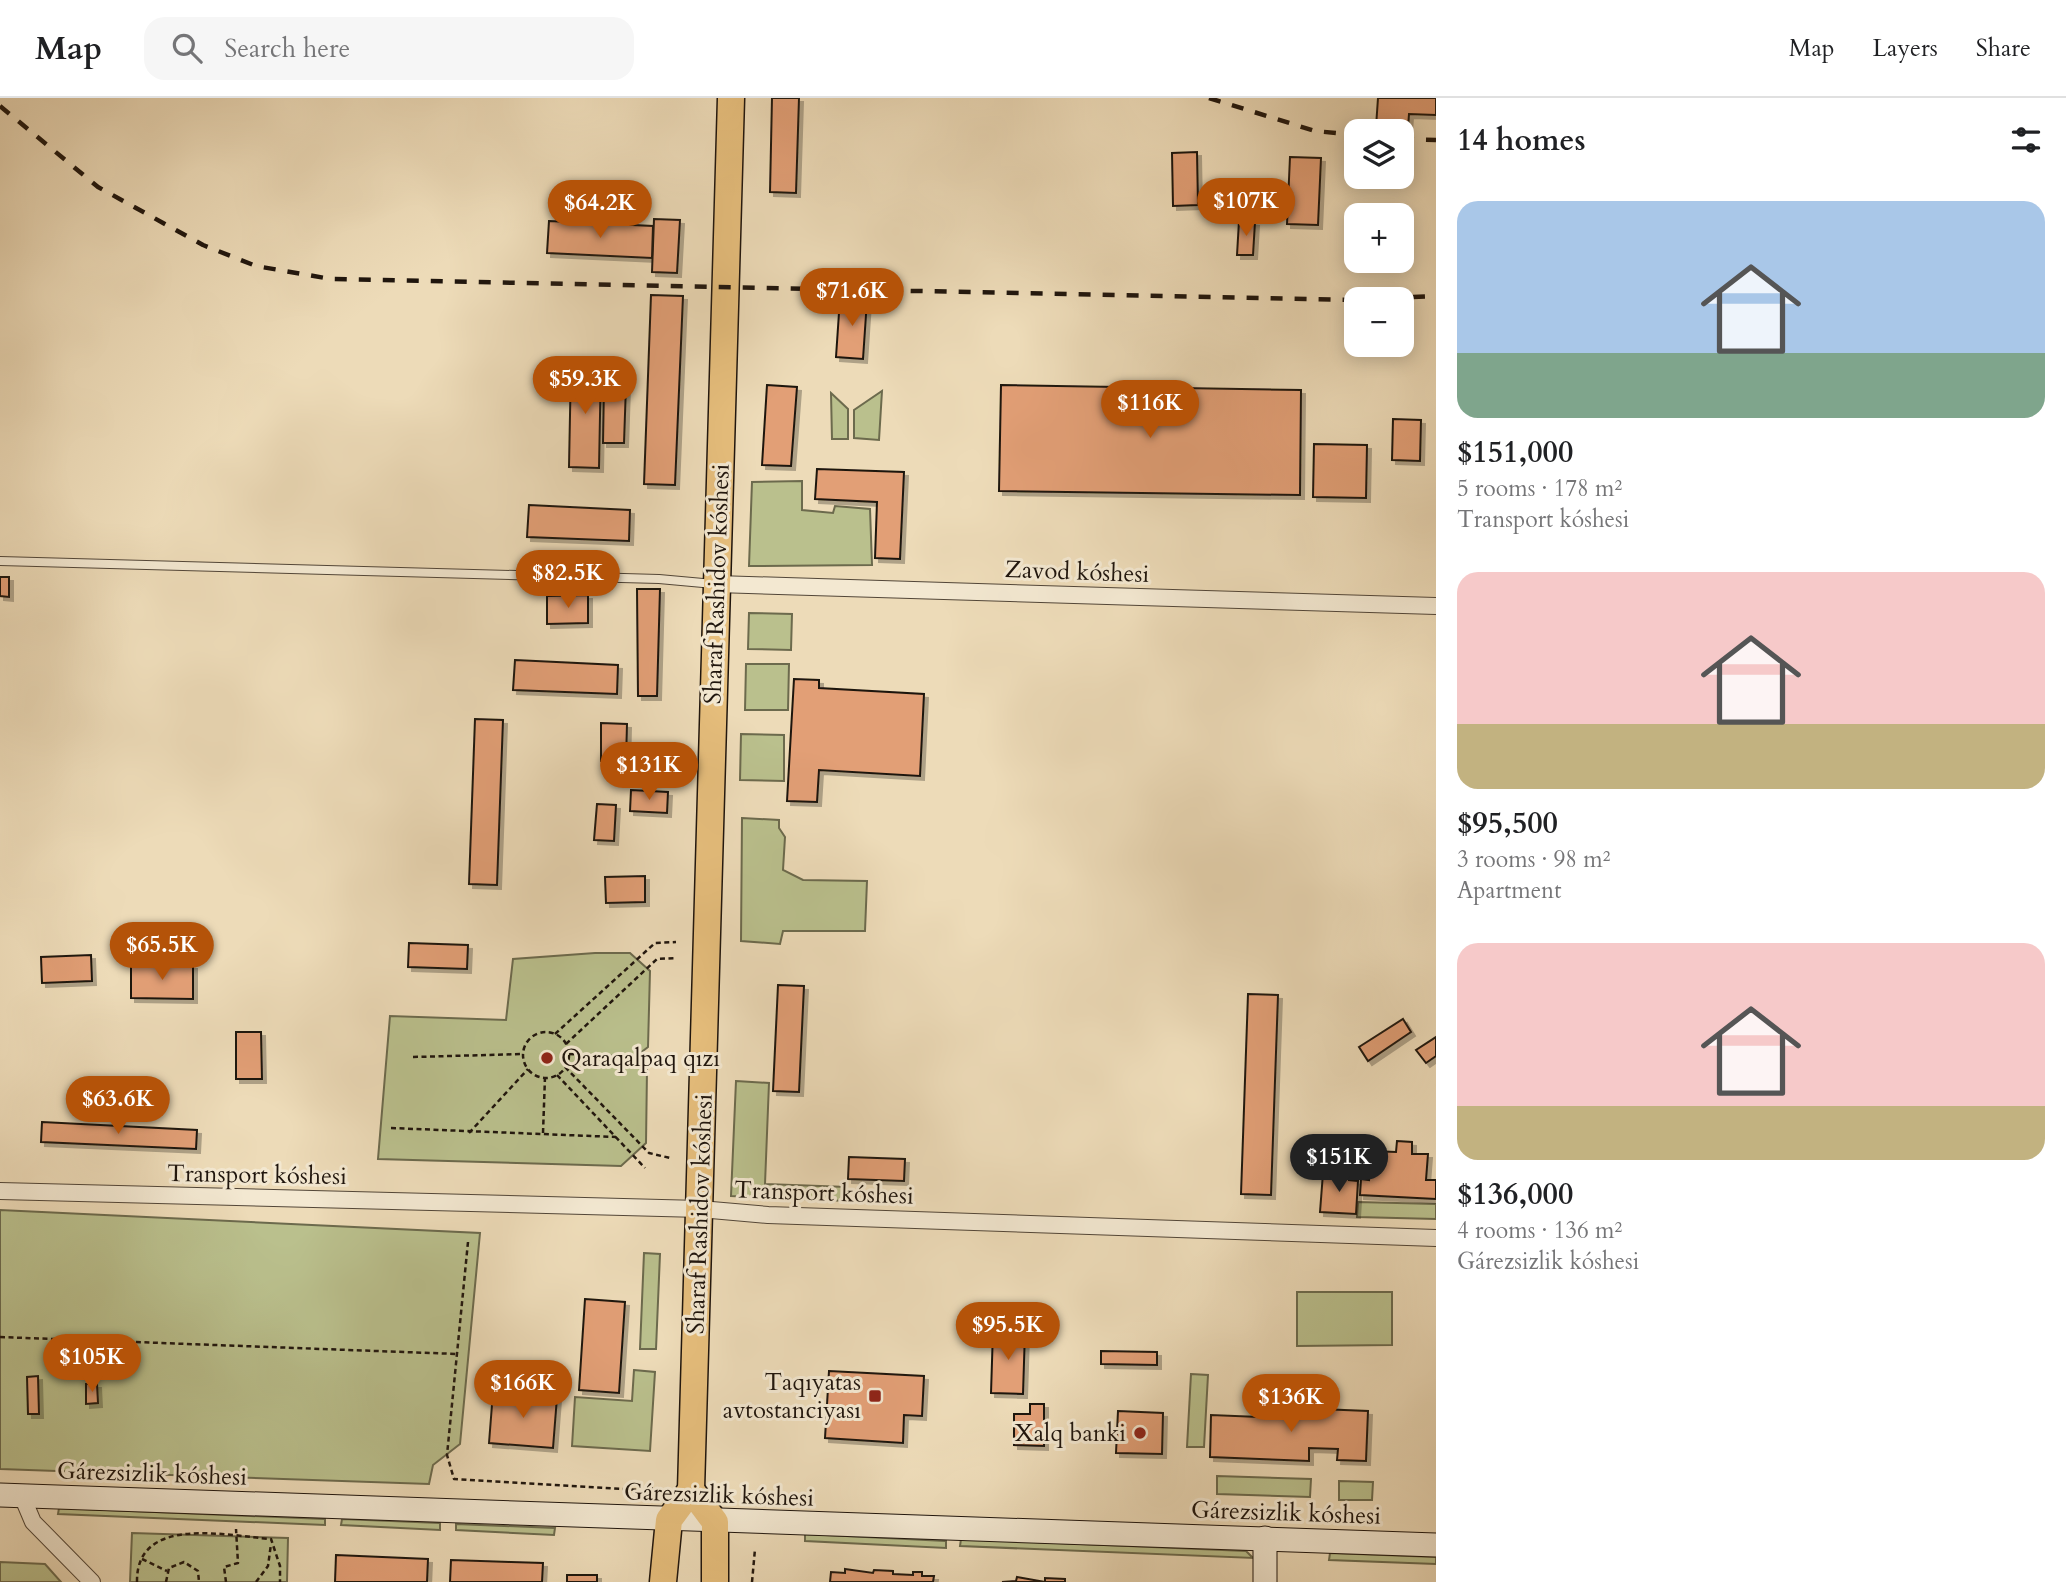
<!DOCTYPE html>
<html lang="en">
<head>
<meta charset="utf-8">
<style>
  body { margin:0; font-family:Cardo,serif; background:#f6f6f6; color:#202124; height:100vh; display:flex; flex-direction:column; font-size:26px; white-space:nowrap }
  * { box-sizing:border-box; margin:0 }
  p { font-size:23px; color:#757577 }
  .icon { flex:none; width:38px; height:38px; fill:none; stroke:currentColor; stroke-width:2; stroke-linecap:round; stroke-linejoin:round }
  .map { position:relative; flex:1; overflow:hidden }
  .details { display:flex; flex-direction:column; background:#fff; width:630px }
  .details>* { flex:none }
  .fabs { position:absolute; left:1344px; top:21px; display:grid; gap:14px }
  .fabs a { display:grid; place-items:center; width:70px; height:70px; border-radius:14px; background:#fff; box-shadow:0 4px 18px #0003; font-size:35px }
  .price { position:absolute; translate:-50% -60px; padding:0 16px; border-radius:24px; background:#b45309; color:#fff; font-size:23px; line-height:46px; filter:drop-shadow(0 2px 4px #0008) }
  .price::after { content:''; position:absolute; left:50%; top:42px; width:21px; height:16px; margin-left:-10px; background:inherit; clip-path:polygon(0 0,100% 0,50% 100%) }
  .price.active { background:#222; color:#fff }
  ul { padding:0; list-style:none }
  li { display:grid; align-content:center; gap:14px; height:371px; padding:0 21px }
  li span { display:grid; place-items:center; height:217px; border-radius:21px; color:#555 }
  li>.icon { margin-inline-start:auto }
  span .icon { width:126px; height:126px; fill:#fffc; stroke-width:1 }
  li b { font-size:30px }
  h2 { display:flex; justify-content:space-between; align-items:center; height:84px; padding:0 21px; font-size:30px }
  header { display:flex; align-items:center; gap:42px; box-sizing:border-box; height:98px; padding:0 35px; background:#fff; border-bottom:2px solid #e0e0e0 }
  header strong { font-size:33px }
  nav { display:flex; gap:38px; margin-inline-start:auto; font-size:24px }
  .search { width:490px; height:63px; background:#f6f6f6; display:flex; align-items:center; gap:18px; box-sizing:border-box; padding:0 24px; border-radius:21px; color:#757577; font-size:26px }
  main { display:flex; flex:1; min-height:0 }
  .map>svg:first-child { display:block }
</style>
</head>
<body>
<header>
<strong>Map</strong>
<div class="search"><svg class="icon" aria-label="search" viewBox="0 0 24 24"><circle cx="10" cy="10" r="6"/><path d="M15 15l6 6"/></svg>Search here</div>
<nav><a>Map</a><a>Layers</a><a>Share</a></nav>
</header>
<main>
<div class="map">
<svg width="1436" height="1484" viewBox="0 0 1436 1484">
  <defs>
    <filter id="shadow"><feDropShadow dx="4" dy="4" stdDeviation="0" flood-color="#0004"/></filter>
  </defs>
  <rect width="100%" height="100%" fill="#eddbb8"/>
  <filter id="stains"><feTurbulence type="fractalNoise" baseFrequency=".00286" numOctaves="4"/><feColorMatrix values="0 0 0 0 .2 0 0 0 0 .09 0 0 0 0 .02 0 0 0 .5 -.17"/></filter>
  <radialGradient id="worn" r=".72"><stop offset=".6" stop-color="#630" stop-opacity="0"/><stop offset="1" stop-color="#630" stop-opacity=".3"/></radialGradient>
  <g fill="#bac08d" stroke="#6c6a4d" stroke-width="2">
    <polygon points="882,293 879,342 854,340 854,312"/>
    <polygon points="831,295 848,311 848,341 832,341"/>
    <polygon points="802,383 802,412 833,415 835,408 870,411 872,467 749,468 752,384"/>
    <polygon points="749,515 792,516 791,552 748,551"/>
    <polygon points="746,566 789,566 788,612 745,612"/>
    <polygon points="741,636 784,637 784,683 740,682"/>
    <polygon points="742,720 779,722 779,730 785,739 783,772 803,782 867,783 865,833 783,833 780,846 741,843"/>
    <polygon points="595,855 630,855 650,873 648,949 639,956 639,964 647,972 646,1045 621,1068 378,1061 390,918 506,922 513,861"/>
    <polygon points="736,983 769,985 765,1086 847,1089 846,1103 731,1098"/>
    <polygon points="1358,1104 1436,1106 1436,1121 1357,1119"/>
    <polygon points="0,1112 480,1135 460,1346 433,1367 429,1386 0,1371"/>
    <polygon points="644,1155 660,1156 656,1251 640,1251"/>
    <polygon points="1297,1194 1392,1194 1392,1247 1297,1248"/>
    <polygon points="634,1272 655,1274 650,1353 572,1348 575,1299 632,1303"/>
    <polygon points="1191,1276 1208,1277 1204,1349 1187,1349"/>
    <polygon points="1217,1378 1311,1381 1310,1399 1217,1396"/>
    <polygon points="1339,1383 1373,1384 1372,1402 1339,1402"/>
    <polygon points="59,1410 325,1421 325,1427 58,1416"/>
    <polygon points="342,1421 440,1425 440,1432 341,1427"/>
    <polygon points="456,1426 555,1430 554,1437 456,1432"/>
    <polygon points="132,1435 288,1440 287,1484 130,1484"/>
    <polygon points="805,1436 946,1443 946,1450 805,1443"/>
    <polygon points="961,1441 1246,1453 1253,1460 960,1448"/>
    <polygon points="1330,1455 1436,1459 1436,1466 1329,1462"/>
    <polygon points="0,1464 45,1466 61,1484 0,1484"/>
  </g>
  <g fill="#e29f76" stroke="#1f150d" stroke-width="2" filter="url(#shadow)">
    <polygon points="772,0 799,0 796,95 770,94"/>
    <polygon points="1378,0 1436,0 1436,17 1409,16 1408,30 1376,29"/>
    <polygon points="1197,54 1198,107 1173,108 1172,55"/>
    <polygon points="1290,59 1321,60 1318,127 1287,126"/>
    <polygon points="654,121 680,122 677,175 652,174"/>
    <polygon points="549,123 653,128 652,160 547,155"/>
    <polygon points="1239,123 1255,124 1253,157 1237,157"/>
    <polygon points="651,197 683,198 675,387 644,386"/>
    <polygon points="840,200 867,202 863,261 836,259"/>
    <polygon points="571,266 601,266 599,370 569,369"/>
    <polygon points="604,286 626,287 624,345 603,345"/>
    <polygon points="767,287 797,289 791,368 762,367"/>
    <polygon points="1001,287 1301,292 1300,397 999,393"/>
    <polygon points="1393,321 1421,322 1420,363 1392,362"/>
    <polygon points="1314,346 1367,347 1366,400 1313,399"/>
    <polygon points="817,371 904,374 900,461 875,460 877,404 815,401"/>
    <polygon points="529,407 630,412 629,443 527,439"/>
    <polygon points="0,479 9,479 9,499 0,498"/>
    <polygon points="637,491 660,491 657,598 638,598"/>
    <polygon points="588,497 588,525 547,526 547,498"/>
    <polygon points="515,562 618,567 617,596 513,592"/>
    <polygon points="794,581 819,582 819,590 924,596 920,678 819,672 817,704 787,703"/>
    <polygon points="475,621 503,622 497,787 469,786"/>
    <polygon points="601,625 627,626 626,663 601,663"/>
    <polygon points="631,692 668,694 667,715 630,713"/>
    <polygon points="597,706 616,707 614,743 594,742"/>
    <polygon points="645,778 645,804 606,805 605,779"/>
    <polygon points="409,845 468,847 467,871 408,869"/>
    <polygon points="91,857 92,883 42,885 41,859"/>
    <polygon points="131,867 193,867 193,901 131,900"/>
    <polygon points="778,887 804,888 799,994 773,993"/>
    <polygon points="1248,896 1278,897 1271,1097 1241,1096"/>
    <polygon points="1403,921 1411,934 1368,963 1359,949"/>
    <polygon points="236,934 261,934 262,981 236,981"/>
    <polygon points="1436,939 1436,958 1426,965 1416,952"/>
    <polygon points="42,1024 197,1032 196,1051 41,1044"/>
    <polygon points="1397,1043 1412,1044 1412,1056 1428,1056 1426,1082 1436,1082 1436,1101 1360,1097 1361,1081 1369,1082 1370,1053 1396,1054"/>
    <polygon points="849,1059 905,1061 904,1083 848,1081"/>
    <polygon points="1323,1075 1349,1076 1349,1082 1358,1083 1356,1116 1320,1114"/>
    <polygon points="585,1201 625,1204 619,1295 579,1292"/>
    <polygon points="993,1232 1025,1233 1023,1296 991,1295"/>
    <polygon points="1101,1253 1157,1254 1157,1267 1101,1266"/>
    <polygon points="829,1273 924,1278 922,1318 904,1317 903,1345 825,1340"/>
    <polygon points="38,1278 39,1316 28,1316 27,1279"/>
    <polygon points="86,1286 97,1286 98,1305 86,1306"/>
    <polygon points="493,1294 557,1299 553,1350 489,1345"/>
    <polygon points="1288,1302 1320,1303 1320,1311 1368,1313 1366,1363 1337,1362 1338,1351 1309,1350 1309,1363 1210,1359 1211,1317 1287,1320"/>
    <polygon points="1030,1306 1044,1306 1044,1348 1014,1347 1014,1316 1030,1316"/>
    <polygon points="1118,1313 1163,1315 1162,1356 1116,1355"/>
    <polygon points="336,1457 428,1461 427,1484 335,1484"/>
    <polygon points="451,1462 543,1465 542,1484 450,1484"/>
    <polygon points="845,1471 873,1475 874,1472 893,1473 893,1476 913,1477 913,1474 922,1474 922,1478 934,1478 933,1484 830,1484 831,1474 845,1475"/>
    <rect x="567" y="1477" width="30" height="7"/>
    <polygon points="1017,1479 1045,1484 1045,1480 1065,1481 1065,1484 1002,1484 1016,1483"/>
  </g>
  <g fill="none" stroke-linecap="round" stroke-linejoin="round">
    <g stroke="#524638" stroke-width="10">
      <polyline id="lane" points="0,463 659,481 714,486"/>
    </g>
    <g stroke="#524638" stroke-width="18">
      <g id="street">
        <polyline points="717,486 1436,508"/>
        <polyline points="0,1093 700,1111 768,1117 1436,1140"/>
        <polyline points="22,1398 33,1424 92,1484"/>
      </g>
    </g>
    <g stroke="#1f150d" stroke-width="25">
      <g id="secondary">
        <polyline points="0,1397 1436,1447"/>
        <polyline points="1265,1484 1265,1440"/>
      </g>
    </g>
    <g stroke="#1f150d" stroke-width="29">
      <g id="primary">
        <polyline points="691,1392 731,0"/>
        <polyline points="691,1392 715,1424 715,1484"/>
        <polyline points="663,1484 669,1422 691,1392"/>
      </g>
    </g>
    <g stroke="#1f150d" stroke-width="2.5" stroke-dasharray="5 3.5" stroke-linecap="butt">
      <circle cx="546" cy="957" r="23"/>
      <polyline points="555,936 655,845 676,844"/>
      <polyline points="566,946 657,861 676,860"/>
      <polyline points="569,956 673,960"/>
      <polyline points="413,959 523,956"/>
      <polyline points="565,969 649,1055 670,1060"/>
      <polyline points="557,977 645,1070"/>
      <polyline points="391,1030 616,1039"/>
      <polyline points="469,1035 528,971"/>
      <polyline points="543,1035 545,979"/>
      <polyline points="468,1144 447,1357 454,1381 639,1392 655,1390"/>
      <polyline points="0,1239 457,1256"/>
      <polyline points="142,1461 167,1473"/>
      <path d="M 137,1484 C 136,1416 228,1438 271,1441 L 280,1468 L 280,1484"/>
      <polyline points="166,1484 169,1470 184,1464 198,1473 199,1484"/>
      <polyline points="226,1484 224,1469 238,1465 236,1431"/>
      <polyline points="256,1484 268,1468 271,1446"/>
      <polyline points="752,1484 755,1451"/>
    </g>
    <use href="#lane" stroke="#f3e8d1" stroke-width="8"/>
    <use href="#street" stroke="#f3e8d1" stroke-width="16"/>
    <use href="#secondary" stroke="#f3e8d1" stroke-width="23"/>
    <use href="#primary" stroke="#e6be7c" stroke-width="26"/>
    <g stroke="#1f150d" stroke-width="4.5" stroke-dasharray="12 12" stroke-linecap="butt">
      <polyline points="1209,0 1315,33 1356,37"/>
      <polyline points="0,8 98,89 203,147 256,168 331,181 1356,202"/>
      <polyline points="1402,41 1436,42"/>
      <polyline points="1365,201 1436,198"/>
    </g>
  </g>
  <g fill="#8f2418" stroke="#f3e8d1" stroke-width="2.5">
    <circle cx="547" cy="960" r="7"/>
    <rect x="868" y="1291" width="14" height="14" rx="3.5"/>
    <circle cx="1140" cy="1335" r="7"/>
  </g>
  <g text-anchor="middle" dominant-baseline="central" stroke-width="6" stroke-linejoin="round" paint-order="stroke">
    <g font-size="24" fill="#1f150d" stroke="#f3e8d1">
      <text transform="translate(1077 474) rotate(2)">Zavod kóshesi</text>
      <text transform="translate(717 486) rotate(-88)">Sharaf Rashidov kóshesi</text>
      <text transform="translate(257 1077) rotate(1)">Transport kóshesi</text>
      <text transform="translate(824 1095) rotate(2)">Transport kóshesi</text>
      <text transform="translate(700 1116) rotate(-88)">Sharaf Rashidov kóshesi</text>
      <text transform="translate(152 1376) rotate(2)">Gárezsizlik kóshesi</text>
      <text transform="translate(719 1397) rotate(2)">Gárezsizlik kóshesi</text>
      <text transform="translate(1286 1415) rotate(2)">Gárezsizlik kóshesi</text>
    </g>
    <g font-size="24" fill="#1f150d" stroke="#f3e8d1" text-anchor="end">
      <text x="561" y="960" text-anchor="start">Qaraqalpaq qızı</text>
      <text x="861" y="1284">Taqıyatas<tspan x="861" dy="28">avtostanciyası</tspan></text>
      <text x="1126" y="1335">Xalq banki</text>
    </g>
  </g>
  <rect width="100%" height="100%" filter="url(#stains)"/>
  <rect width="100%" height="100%" fill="url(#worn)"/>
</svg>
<div class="fabs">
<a><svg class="icon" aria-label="layers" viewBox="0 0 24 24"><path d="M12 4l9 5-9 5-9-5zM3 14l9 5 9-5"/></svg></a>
<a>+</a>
<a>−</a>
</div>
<b class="price" style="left:1246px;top:140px">$107K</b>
<b class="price" style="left:600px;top:142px">$64.2K</b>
<b class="price" style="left:852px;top:230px">$71.6K</b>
<b class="price" style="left:585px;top:318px">$59.3K</b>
<b class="price" style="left:1150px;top:342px">$116K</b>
<b class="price" style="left:568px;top:512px">$82.5K</b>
<b class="price" style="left:649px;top:704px">$131K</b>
<b class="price" style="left:162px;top:884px">$65.5K</b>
<b class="price" style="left:118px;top:1038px">$63.6K</b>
<b class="price active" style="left:1339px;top:1096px">$151K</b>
<b class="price" style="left:1008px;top:1264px">$95.5K</b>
<b class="price" style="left:92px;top:1296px">$105K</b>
<b class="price" style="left:523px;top:1322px">$166K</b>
<b class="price" style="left:1291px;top:1336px">$136K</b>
</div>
<section class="details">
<h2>14 homes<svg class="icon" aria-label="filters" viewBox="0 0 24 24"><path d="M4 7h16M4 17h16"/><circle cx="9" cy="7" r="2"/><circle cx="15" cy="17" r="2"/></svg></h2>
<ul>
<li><span style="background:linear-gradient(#a9c7e8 70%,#7fa58c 0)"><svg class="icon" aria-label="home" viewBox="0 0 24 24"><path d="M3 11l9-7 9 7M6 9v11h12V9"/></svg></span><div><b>$151,000</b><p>5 rooms · 178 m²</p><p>Transport kóshesi</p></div></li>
<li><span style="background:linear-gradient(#f6c9c9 70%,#c2b280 0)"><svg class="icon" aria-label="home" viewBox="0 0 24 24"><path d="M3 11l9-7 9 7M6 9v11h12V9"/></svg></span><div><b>$95,500</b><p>3 rooms · 98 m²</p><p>Apartment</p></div></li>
<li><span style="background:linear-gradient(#f6c9c9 75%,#c2b280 0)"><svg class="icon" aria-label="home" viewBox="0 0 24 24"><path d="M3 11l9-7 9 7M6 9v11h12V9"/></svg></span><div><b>$136,000</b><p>4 rooms · 136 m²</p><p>Gárezsizlik kóshesi</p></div></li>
</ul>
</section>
</main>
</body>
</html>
